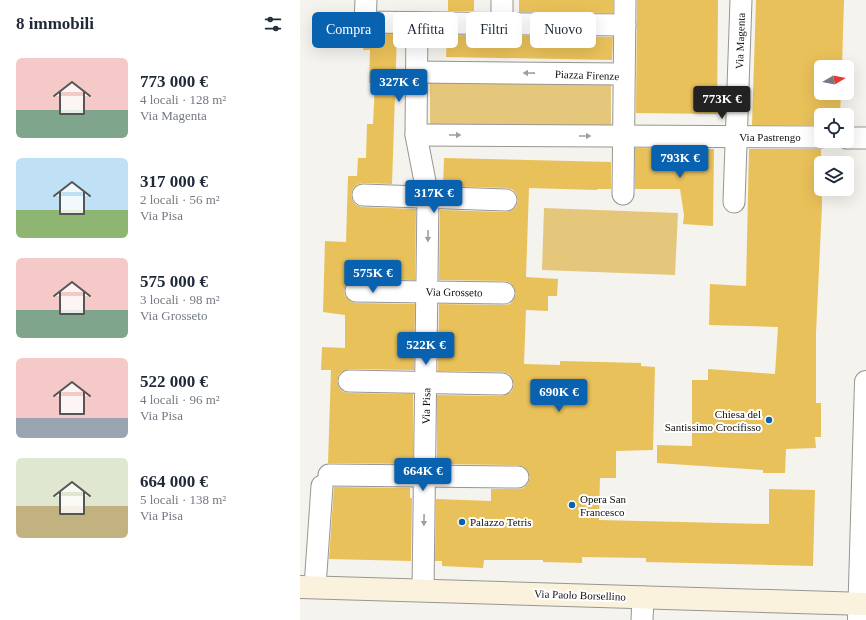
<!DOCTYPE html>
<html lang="it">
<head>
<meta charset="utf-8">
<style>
  body { margin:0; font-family:"Times New Roman",serif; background:#f2f2f3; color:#1f2937; height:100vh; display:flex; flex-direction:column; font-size:15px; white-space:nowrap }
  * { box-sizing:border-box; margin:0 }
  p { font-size:13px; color:#747a83 }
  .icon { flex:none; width:22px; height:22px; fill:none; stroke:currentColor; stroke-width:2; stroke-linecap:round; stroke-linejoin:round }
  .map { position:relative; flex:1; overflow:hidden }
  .side { display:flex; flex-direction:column; background:#fff; width:300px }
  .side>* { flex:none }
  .top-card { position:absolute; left:12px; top:12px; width:380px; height:36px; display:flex; gap:8px }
  .needle { width:26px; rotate:80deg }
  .controls { position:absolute; left:514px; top:60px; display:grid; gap:8px }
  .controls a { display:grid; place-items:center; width:40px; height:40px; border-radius:6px; background:#fff; box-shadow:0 4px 16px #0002; font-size:20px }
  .price { position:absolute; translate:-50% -34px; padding:0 9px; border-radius:4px; background:#0862af; color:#fff; font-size:13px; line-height:26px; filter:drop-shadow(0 1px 2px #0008) }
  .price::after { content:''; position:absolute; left:50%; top:24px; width:12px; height:9px; margin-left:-6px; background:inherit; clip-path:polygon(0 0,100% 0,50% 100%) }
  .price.active { background:#222; color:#fff }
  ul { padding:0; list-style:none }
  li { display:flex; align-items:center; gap:12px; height:100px; padding:0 16px }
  li span { display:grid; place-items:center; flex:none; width:112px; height:80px; border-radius:6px; color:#555 }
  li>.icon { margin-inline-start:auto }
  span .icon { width:48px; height:48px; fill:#fffc; stroke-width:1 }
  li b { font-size:17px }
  h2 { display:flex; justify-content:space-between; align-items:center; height:48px; padding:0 16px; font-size:17px }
  .tag { padding:0 14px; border-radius:6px; background:#fff; box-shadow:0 4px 16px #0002; font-size:14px; line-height:36px }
  .tag.active { background:#0862af; color:#fff }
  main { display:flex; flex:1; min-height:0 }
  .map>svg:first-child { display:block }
</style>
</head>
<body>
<main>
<section class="side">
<h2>8 immobili<svg class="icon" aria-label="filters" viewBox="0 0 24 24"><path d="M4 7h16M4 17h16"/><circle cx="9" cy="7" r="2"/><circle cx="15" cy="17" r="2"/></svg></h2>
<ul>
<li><span style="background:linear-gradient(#f6c9c9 65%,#7fa58c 0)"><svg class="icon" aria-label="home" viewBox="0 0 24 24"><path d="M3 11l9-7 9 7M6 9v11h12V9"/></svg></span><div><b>773 000 €</b><p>4 locali · 128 m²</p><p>Via Magenta</p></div></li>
<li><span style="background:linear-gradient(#bfe0f5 65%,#8fb573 0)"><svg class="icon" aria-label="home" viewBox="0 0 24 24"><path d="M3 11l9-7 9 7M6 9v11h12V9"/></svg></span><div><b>317 000 €</b><p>2 locali · 56 m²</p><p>Via Pisa</p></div></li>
<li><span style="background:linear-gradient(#f6c9c9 65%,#7fa58c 0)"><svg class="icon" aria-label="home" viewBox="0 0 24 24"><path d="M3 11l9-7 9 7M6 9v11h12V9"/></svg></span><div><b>575 000 €</b><p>3 locali · 98 m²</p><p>Via Grosseto</p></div></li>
<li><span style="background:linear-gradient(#f6c9c9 75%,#9aa5b1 0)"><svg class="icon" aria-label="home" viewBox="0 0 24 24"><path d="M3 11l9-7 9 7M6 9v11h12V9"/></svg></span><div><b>522 000 €</b><p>4 locali · 96 m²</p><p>Via Pisa</p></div></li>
<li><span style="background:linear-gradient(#dfe7d0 60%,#c2b280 0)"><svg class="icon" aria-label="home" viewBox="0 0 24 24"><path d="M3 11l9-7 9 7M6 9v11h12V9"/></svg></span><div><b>664 000 €</b><p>5 locali · 138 m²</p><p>Via Pisa</p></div></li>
</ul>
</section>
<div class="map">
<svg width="566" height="620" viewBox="0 0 566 620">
  <rect width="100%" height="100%" fill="#f5f3ee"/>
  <g fill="#e5c77c">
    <polygon points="130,82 311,82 311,127 130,128"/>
    <polygon points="244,208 378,213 375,275 242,270"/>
  </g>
  <g fill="#e9c15a">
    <rect x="148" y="0" width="26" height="11"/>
    <polygon points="219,0 313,0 313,13 219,12"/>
    <polygon points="337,0 418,0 417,114 336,113"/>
    <polygon points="456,0 544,0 542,67 521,67 521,93 541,93 540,115 521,115 521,125 452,125"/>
    <polygon points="64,34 97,34 92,184 63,183 58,184 53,188 51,195 53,201 56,205 62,207 116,209 115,280 56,279 50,280 46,285 44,291 45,296 50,301 55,303 115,304 114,370 49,369 43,371 39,374 37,381 39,387 42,391 48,393 113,394 113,463 111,464 28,463 31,370 21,370 22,347 45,348 45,315 23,312 25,241 46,242 48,176 57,176 58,158 66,158 67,124 73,124 75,83 69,83 70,50 63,50"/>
    <polygon points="147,35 313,37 312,60 146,57"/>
    <polygon points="335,148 414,149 413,226 383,224 384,215 380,189 335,189"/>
    <polygon points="449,149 521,149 522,205 516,333 516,403 521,403 521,437 515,437 516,448 486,449 485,473 463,473 463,470 357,463 357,445 392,446 392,380 408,380 408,369 475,374 478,327 409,325 410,284 446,286"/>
    <polygon points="144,158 311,162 311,189 297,189 297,190 229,188 227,247 226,277 258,279 257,296 248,296 248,311 226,310 224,364 260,365 260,361 341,363 341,366 355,367 353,450 316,451 316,478 300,478 299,520 469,524 469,489 515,490 513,566 346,562 346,558 282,557 282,563 243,562 243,560 184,560 183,568 142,566 142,561 135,561 136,499 191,501 191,489 218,489 224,488 228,483 230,478 228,471 224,467 218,465 137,464 137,395 202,396 208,394 212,391 214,385 212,378 209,374 203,372 138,371 139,304 204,305 210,304 214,299 216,294 214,287 210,283 205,281 139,280 140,210 206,212 212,210 216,207 218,201 216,194 213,190 207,188 143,186"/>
    <polygon points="34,487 110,488 110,498 112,498 111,561 29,559"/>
  </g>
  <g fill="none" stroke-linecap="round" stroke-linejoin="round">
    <g stroke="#989691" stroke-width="23">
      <g id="minor">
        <polyline points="66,0 65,22 325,25"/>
        <polyline points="117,23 116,135 128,197 123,590"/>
        <polyline points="202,24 202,0"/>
        <polyline points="116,72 324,74"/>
        <polyline points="116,135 521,137"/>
        <polyline points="547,138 566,138"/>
        <polyline points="323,194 325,0"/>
        <polyline points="63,195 206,200"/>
        <polyline points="434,202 441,0"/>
        <polyline points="56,291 204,293"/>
        <polyline points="49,381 202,384"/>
        <polyline points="29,475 218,477"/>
        <polyline points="15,587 22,486"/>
        <polyline points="342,620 343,597"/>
      </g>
    </g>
    <g stroke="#989691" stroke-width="24">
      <polyline id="tertiary" points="559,620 566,382"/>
    </g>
    <g stroke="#989691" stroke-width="24">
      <polyline id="secondary" points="0,587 566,604"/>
    </g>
    <use href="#minor" stroke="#fff" stroke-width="21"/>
    <use href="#tertiary" stroke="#fff" stroke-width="22"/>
    <use href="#secondary" stroke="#faf2dc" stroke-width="22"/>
  </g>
  <defs><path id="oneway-solid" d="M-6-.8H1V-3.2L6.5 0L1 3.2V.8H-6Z"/></defs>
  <g fill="#9f9f9e">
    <use href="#oneway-solid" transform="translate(229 73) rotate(-179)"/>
    <use href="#oneway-solid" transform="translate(155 135)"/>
    <use href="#oneway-solid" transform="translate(285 136)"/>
    <use href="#oneway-solid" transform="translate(128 236) rotate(91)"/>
    <use href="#oneway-solid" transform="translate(124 520) rotate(91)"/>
  </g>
  <g fill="#0862af" stroke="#fff" stroke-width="1.5">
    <circle cx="469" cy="420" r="4"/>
    <circle cx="272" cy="505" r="4"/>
    <circle cx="162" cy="522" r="4"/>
  </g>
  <g text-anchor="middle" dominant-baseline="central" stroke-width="4" stroke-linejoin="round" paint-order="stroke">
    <g font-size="11" fill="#100f0d" stroke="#fff">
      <text transform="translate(440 41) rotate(-88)">Via Magenta</text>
      <text transform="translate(287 75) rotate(2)">Piazza Firenze</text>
      <text x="470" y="137">Via Pastrengo</text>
      <text transform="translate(154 292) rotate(1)">Via Grosseto</text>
      <text transform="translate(126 406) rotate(-89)">Via Pisa</text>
      <text transform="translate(280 595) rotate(2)">Via Paolo Borsellino</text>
    </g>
    <g font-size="11" fill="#100f0d" stroke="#fff" text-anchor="start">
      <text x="461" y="414" text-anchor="end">Chiesa del<tspan x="461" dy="13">Santissimo Crocifisso</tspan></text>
      <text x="280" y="499">Opera San<tspan x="280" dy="13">Francesco</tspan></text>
      <text x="170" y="522">Palazzo Tetris</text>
    </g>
  </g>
</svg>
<div class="controls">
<a><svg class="needle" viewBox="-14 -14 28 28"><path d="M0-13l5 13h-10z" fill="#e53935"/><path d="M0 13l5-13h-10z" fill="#747a83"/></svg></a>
<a><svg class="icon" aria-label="locate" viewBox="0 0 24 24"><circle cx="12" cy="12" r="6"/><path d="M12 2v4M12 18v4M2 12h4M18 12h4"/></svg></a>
<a><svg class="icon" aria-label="layers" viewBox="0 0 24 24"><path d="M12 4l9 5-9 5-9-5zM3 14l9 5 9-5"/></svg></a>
</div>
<b class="price" style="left:99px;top:103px">327K €</b>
<b class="price active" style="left:422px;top:120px">773K €</b>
<b class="price" style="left:380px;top:179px">793K €</b>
<b class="price" style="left:134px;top:214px">317K €</b>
<b class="price" style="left:73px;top:294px">575K €</b>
<b class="price" style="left:126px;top:366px">522K €</b>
<b class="price" style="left:259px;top:413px">690K €</b>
<b class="price" style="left:123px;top:492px">664K €</b>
<div class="top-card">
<a class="tag active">Compra</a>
<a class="tag">Affitta</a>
<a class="tag">Filtri</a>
<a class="tag">Nuovo</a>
</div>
</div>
</main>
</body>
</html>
